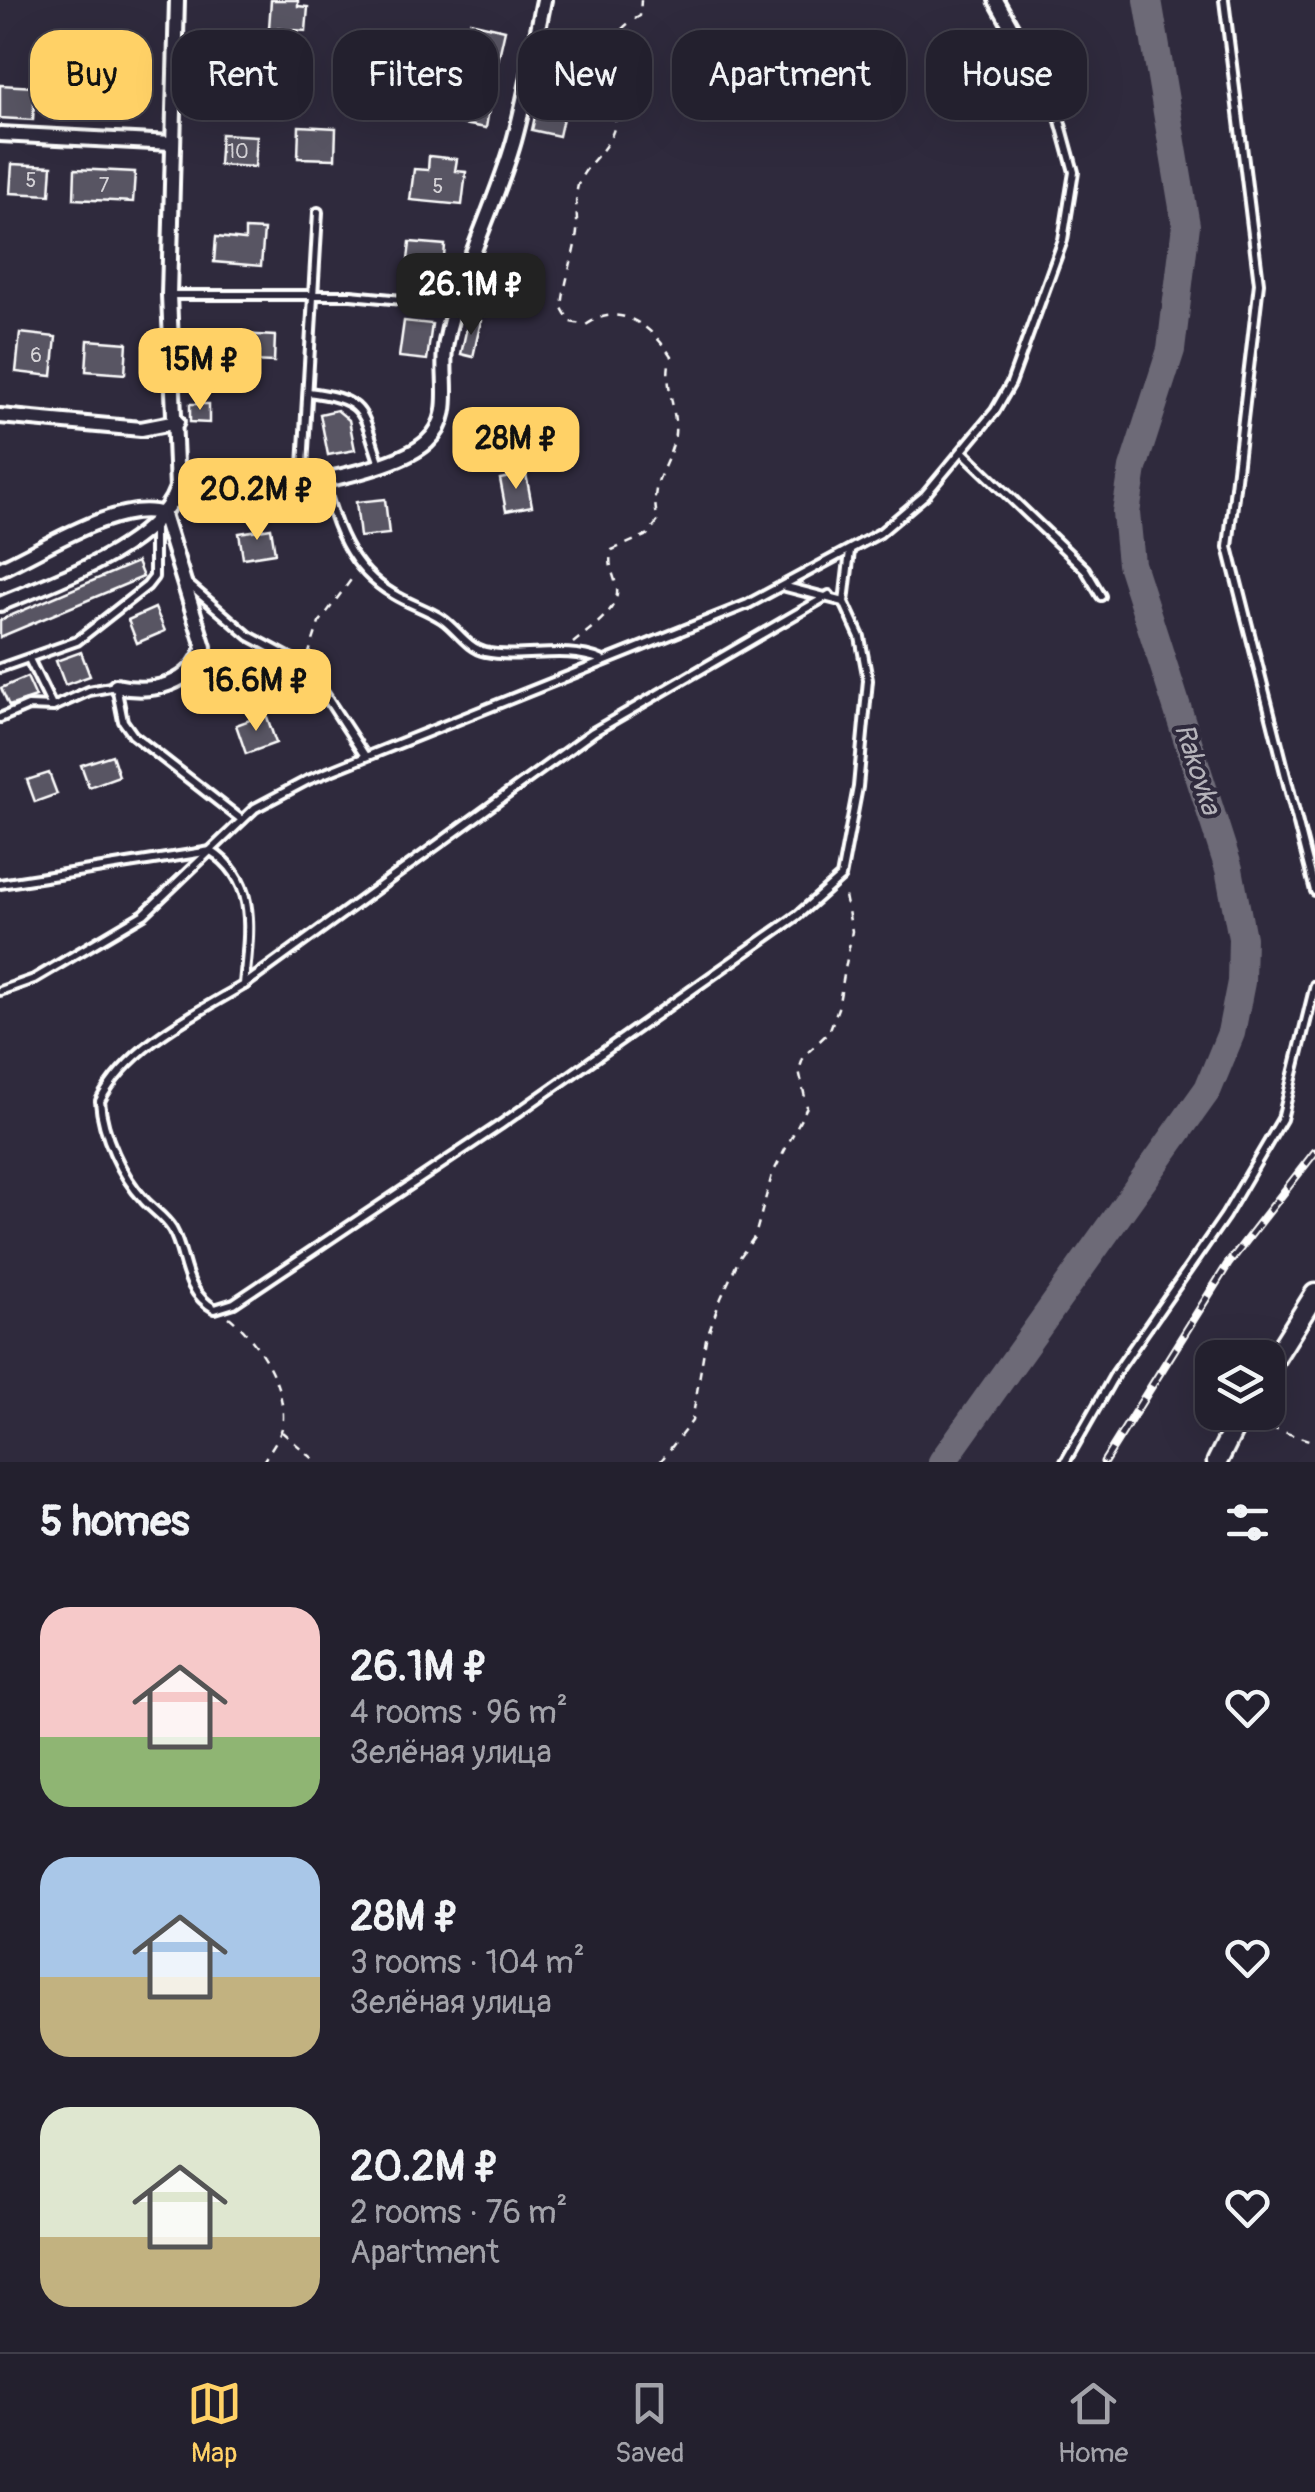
<!DOCTYPE html>
<html lang="en">
<head>
<meta charset="utf-8">
<style>
  body { margin:0; font-family:Pangolin,sans-serif; background:#2b2836; color:#f1f3f6; height:100vh; display:flex; flex-direction:column; font-size:38px; white-space:nowrap }
  * { box-sizing:border-box; margin:0 }
  p { font-size:32px; color:#a3a3aa }
  .icon { flex:none; width:55px; height:55px; fill:none; stroke:currentColor; stroke-width:2; stroke-linecap:round; stroke-linejoin:round }
  .map { position:relative; height:1462px; overflow:hidden }
  .details { display:flex; flex-direction:column; background:#23202e; flex:1 }
  .details>* { flex:none }
  .hud { position:absolute; left:30px; top:30px; width:1255px; height:90px; display:flex; gap:20px }
  .controls { position:absolute; left:1195px; top:1340px; display:grid; gap:20px }
  .controls a { display:grid; place-items:center; width:90px; height:90px; border-radius:20px; background:#23202e; box-shadow:0 10px 40px #0002,0 0 0 2px #403e4a; font-size:50px }
  .price { position:absolute; translate:-50% -85px; padding:0 22px; border-radius:20px; background:#ffd166; color:#111; font-size:32px; line-height:65px; filter:drop-shadow(0 2px 5px #0008) }
  .price::after { content:''; position:absolute; left:50%; top:60px; width:30px; height:22px; margin-left:-15px; background:inherit; clip-path:polygon(0 0,100% 0,50% 100%) }
  .price.active { background:#222; color:#fff }
  ul { padding:0; list-style:none }
  li { display:flex; align-items:center; gap:30px; height:250px; padding:0 40px }
  li span { display:grid; place-items:center; flex:none; width:280px; height:200px; border-radius:30px; color:#555 }
  li>.icon { margin-inline-start:auto }
  span .icon { width:120px; height:120px; fill:#fffc; stroke-width:1 }
  li b { font-size:42px }
  h2 { display:flex; justify-content:space-between; align-items:center; height:120px; padding:0 40px; font-size:42px }
  .pill { padding:0 35px; border-radius:30px; background:#23202e; box-shadow:0 10px 40px #0002,0 0 0 2px #403e4a; font-size:35px; line-height:90px }
  .pill.active { background:#ffd166; color:#111 }
  .tabs { display:flex; justify-content:space-around; align-items:center; height:140px; border-top:2px solid #403e4a; background:#23202e; font-size:28px; color:#a3a3aa }
  .tabs a { display:grid; justify-items:center; gap:5px }
  .tabs .active { color:#ffd166 }
  .map>svg:first-child { display:block }
</style>
</head>
<body>
<div class="map">
<svg width="1315" height="1462" viewBox="0 0 1315 1462">
  <rect width="100%" height="100%" fill="#2f2a3d"/>
  <filter id="ink" filterUnits="userSpaceOnUse"><feTurbulence type="fractalNoise" baseFrequency=".01" numOctaves="2"/><feDisplacementMap in="SourceGraphic" scale="20" xChannelSelector="R" yChannelSelector="G"/><feConvolveMatrix kernelMatrix="1 2 1 2 8 2 1 2 1" color-interpolation-filters="sRGB"/></filter>
  <g filter="url(#ink)">
    <g fill="none" stroke-linecap="round" stroke-linejoin="round">
      <polyline stroke="#6d6a77" stroke-width="28" points="942,1462 1208,1089 1231,1033 1241,982 1242,938 1229,869 1131,564 1126,513 1133,468 1171,350 1186,225 1148,0"/>
    </g>
    <g fill="#595564" stroke="#fff" stroke-width="2.5">
      <polygon points="271,0 298,0 298,6 308,7 306,31 269,28"/>
      <polygon points="470,22 505,30 498,61 463,53"/>
      <polygon points="1017,58 1035,86 1018,96 1001,67"/>
      <polygon points="220,78 257,79 256,96 219,94"/>
      <rect x="364" y="79" width="40" height="23"/>
      <polygon points="0,85 35,87 33,120 0,118"/>
      <polygon points="451,90 491,97 486,128 446,121"/>
      <polygon points="540,94 567,100 559,136 532,130"/>
      <polygon points="299,126 336,128 335,159 298,158"/>
      <polygon points="221,134 257,136 255,167 219,165"/>
      <polygon points="429,156 457,159 455,171 466,172 462,205 410,200 414,169 428,170"/>
      <polygon points="12,164 52,166 50,195 10,193"/>
      <polygon points="75,169 135,172 133,202 74,199"/>
      <polygon points="245,229 264,230 261,266 214,262 216,237 245,240"/>
      <polygon points="410,242 445,245 442,282 406,278"/>
      <polygon points="469,318 481,321 473,357 461,354"/>
      <polygon points="404,321 432,324 427,360 399,357"/>
      <polygon points="205,332 275,336 274,362 204,359"/>
      <polygon points="20,333 56,337 52,376 16,372"/>
      <polygon points="88,340 127,343 125,374 86,371"/>
      <polygon points="190,404 209,404 209,423 190,422"/>
      <polygon points="337,410 349,420 355,450 328,455 320,414"/>
      <polygon points="526,474 532,506 506,511 500,479"/>
      <polygon points="385,499 389,534 360,537 356,502"/>
      <polygon points="271,528 275,553 243,558 239,533"/>
      <polygon points="137,562 143,577 0,637 0,620"/>
      <polygon points="155,608 165,631 137,643 128,620"/>
      <polygon points="81,652 90,676 65,685 56,661"/>
      <polygon points="27,677 36,697 9,706 1,688"/>
      <polygon points="266,714 276,743 246,754 236,725"/>
      <polygon points="112,755 119,776 89,787 81,765"/>
      <polygon points="49,773 57,794 35,802 27,780"/>
    </g>
    <g fill="none" stroke-linecap="round" stroke-linejoin="round">
      <g stroke="#fff" stroke-width="14">
        <g id="service">
          <polyline points="1224,0 1259,283 1228,547 1315,891"/>
          <polyline points="171,295 351,295 453,305"/>
          <path d="M 308,392 C 370,400 361,412 381,467"/>
          <polyline points="963,452 1085,569 1101,596"/>
          <path d="M 322,478 C 335,525 349,568 393,594 C 409,604 427,609 442,619 C 457,629 467,648 485,652 C 523,660 563,645 601,660"/>
          <polyline points="302,483 318,212"/>
          <polyline points="187,583 249,636 307,667 365,756"/>
          <polyline points="786,587 844,602"/>
          <path d="M 829,595 L 593,732 L 244,985 C 195,1014 127,1047 100,1101 C 102,1133 122,1177 144,1200 C 153,1210 165,1217 172,1229 C 188,1257 181,1289 215,1309 L 234,1303 L 500,1125 L 798,915 L 841,877 L 858,787 L 868,680 L 860,637 L 844,602 L 850,551"/>
          <polyline points="30,661 52,706"/>
          <polyline points="0,668 77,641 147,586 154,577 154,526"/>
          <polyline points="0,718 28,706 53,707 89,691 116,686 123,721 133,735 242,820"/>
          <path d="M 0,884 L 211,851 C 260,882 248,935 244,985"/>
          <polyline points="0,991 34,979 144,914 255,808 308,780 748,604 880,533 925,495 995,411 1011,383 1063,240 1074,172 1059,117 1035,71"/>
          <polyline points="1065,1462 1115,1374 1225,1216 1282,1119 1315,985"/>
        </g>
      </g>
      <g stroke="#fff" stroke-width="20">
        <g id="minor">
          <polyline points="996,0 1035,70"/>
          <polyline points="0,134 172,143"/>
          <polyline points="0,416 141,429 177,422"/>
          <path d="M 172,501 C 231,496 386,479 427,442 C 457,415 439,376 446,342 C 459,273 495,208 514,141 C 527,95 534,47 544,0"/>
          <path d="M 0,569 C 41,551 119,499 163,514 L 204,647 C 192,685 152,694 116,686"/>
          <path d="M 0,604 C 55,581 157,547 177,488 L 169,295 L 177,0"/>
        </g>
      </g>
      <g stroke="#fff" stroke-width="25">
        <g id="secondary">
          <polyline points="1268,1369 1315,1294"/>
          <polyline points="1217,1462 1242,1412"/>
        </g>
      </g>
      <g stroke="#fff" stroke-width="2.5" stroke-dasharray="8 8" stroke-linecap="butt">
        <path d="M 573,643 C 587,631 620,610 617,589 C 614,573 607,566 612,550 L 647,535 L 658,521 C 649,483 663,477 673,444 C 682,415 661,386 671,356 C 651,326 620,301 586,325 L 570,322 L 562,308 C 564,282 574,258 577,232 C 578,217 574,200 578,185 C 585,164 604,154 612,134 C 631,89 582,47 640,16 L 641,0"/>
        <polyline points="308,656 319,623 353,577"/>
        <path d="M 229,1317 C 258,1340 289,1389 282,1428 C 279,1439 269,1451 263,1462"/>
        <polyline points="1255,1423 1315,1442"/>
        <polyline points="282,1432 317,1462"/>
        <polyline points="660,1462 692,1421 706,1339 721,1298 740,1257 755,1236 772,1175 807,1107 799,1070 804,1056 829,1032 838,1008 852,931 844,891"/>
      </g>
      <use href="#service" stroke="#2f2a3d" stroke-width="6"/>
      <use href="#minor" stroke="#2f2a3d" stroke-width="12"/>
      <use href="#secondary" stroke="#2f2a3d" stroke-width="18"/>
      <g stroke="#fff" stroke-width="9">
        <polyline id="rail" points="1104,1462 1228,1264 1315,1152"/>
      </g>
      <use href="#rail" stroke="#2f2a3d" stroke-width="5" stroke-dasharray="15" stroke-linecap="butt"/>
    </g>
  </g>
  <g text-anchor="middle" dominant-baseline="central" stroke-width="8" stroke-linejoin="round" paint-order="stroke">
    <g font-size="20" fill="#d6d4d8">
      <text x="238" y="151">10</text>
      <text x="31" y="180">5</text>
      <text x="104" y="185">7</text>
      <text x="438" y="186">5</text>
      <text x="36" y="355">6</text>
    </g>
    <g font-size="28" font-style="italic" fill="#b6b4bb" stroke="#2f2a3d">
      <text transform="translate(1197 769) rotate(72)">Rakovka</text>
    </g>
  </g>
</svg>
<div class="controls">
<a><svg class="icon" aria-label="layers" viewBox="0 0 24 24"><path d="M12 4l9 5-9 5-9-5zM3 14l9 5 9-5"/></svg></a>
</div>
<b class="price active" style="left:471px;top:338px">26.1M ₽</b>
<b class="price" style="left:200px;top:413px">15M ₽</b>
<b class="price" style="left:516px;top:492px">28M ₽</b>
<b class="price" style="left:257px;top:543px">20.2M ₽</b>
<b class="price" style="left:256px;top:734px">16.6M ₽</b>
<div class="hud">
<a class="pill active">Buy</a>
<a class="pill">Rent</a>
<a class="pill">Filters</a>
<a class="pill">New</a>
<a class="pill">Apartment</a>
<a class="pill">House</a>
</div>
</div>
<section class="details">
<h2>5 homes<svg class="icon" aria-label="filters" viewBox="0 0 24 24"><path d="M4 7h16M4 17h16"/><circle cx="9" cy="7" r="2"/><circle cx="15" cy="17" r="2"/></svg></h2>
<ul>
<li><span style="background:linear-gradient(#f6c9c9 65%,#8fb573 0)"><svg class="icon" aria-label="home" viewBox="0 0 24 24"><path d="M3 11l9-7 9 7M6 9v11h12V9"/></svg></span><div><b>26.1M ₽</b><p>4 rooms · 96 m²</p><p>Зелёная улица</p></div><svg class="icon" aria-label="heart" viewBox="0 0 24 24"><path d="M12 20l-8-8c-3-5 5-10 8-4 3-6 11-1 8 4z"/></svg></li>
<li><span style="background:linear-gradient(#a9c7e8 60%,#c2b280 0)"><svg class="icon" aria-label="home" viewBox="0 0 24 24"><path d="M3 11l9-7 9 7M6 9v11h12V9"/></svg></span><div><b>28M ₽</b><p>3 rooms · 104 m²</p><p>Зелёная улица</p></div><svg class="icon" aria-label="heart" viewBox="0 0 24 24"><path d="M12 20l-8-8c-3-5 5-10 8-4 3-6 11-1 8 4z"/></svg></li>
<li><span style="background:linear-gradient(#dfe7d0 65%,#c2b280 0)"><svg class="icon" aria-label="home" viewBox="0 0 24 24"><path d="M3 11l9-7 9 7M6 9v11h12V9"/></svg></span><div><b>20.2M ₽</b><p>2 rooms · 76 m²</p><p>Apartment</p></div><svg class="icon" aria-label="heart" viewBox="0 0 24 24"><path d="M12 20l-8-8c-3-5 5-10 8-4 3-6 11-1 8 4z"/></svg></li>
</ul>
</section>
<nav class="tabs">
<a class="active"><svg class="icon" aria-label="map" viewBox="0 0 24 24"><path d="M3 6l6-2 6 2 6-2v14l-6 2-6-2-6 2zM9 4v14M15 6v14"/></svg>Map</a>
<a><svg class="icon" aria-label="saved" viewBox="0 0 24 24"><path d="M7 4h10v16l-5-4-5 4z"/></svg>Saved</a>
<a><svg class="icon" aria-label="home" viewBox="0 0 24 24"><path d="M3 11l9-7 9 7M6 9v11h12V9"/></svg>Home</a>
</nav>
</body>
</html>
